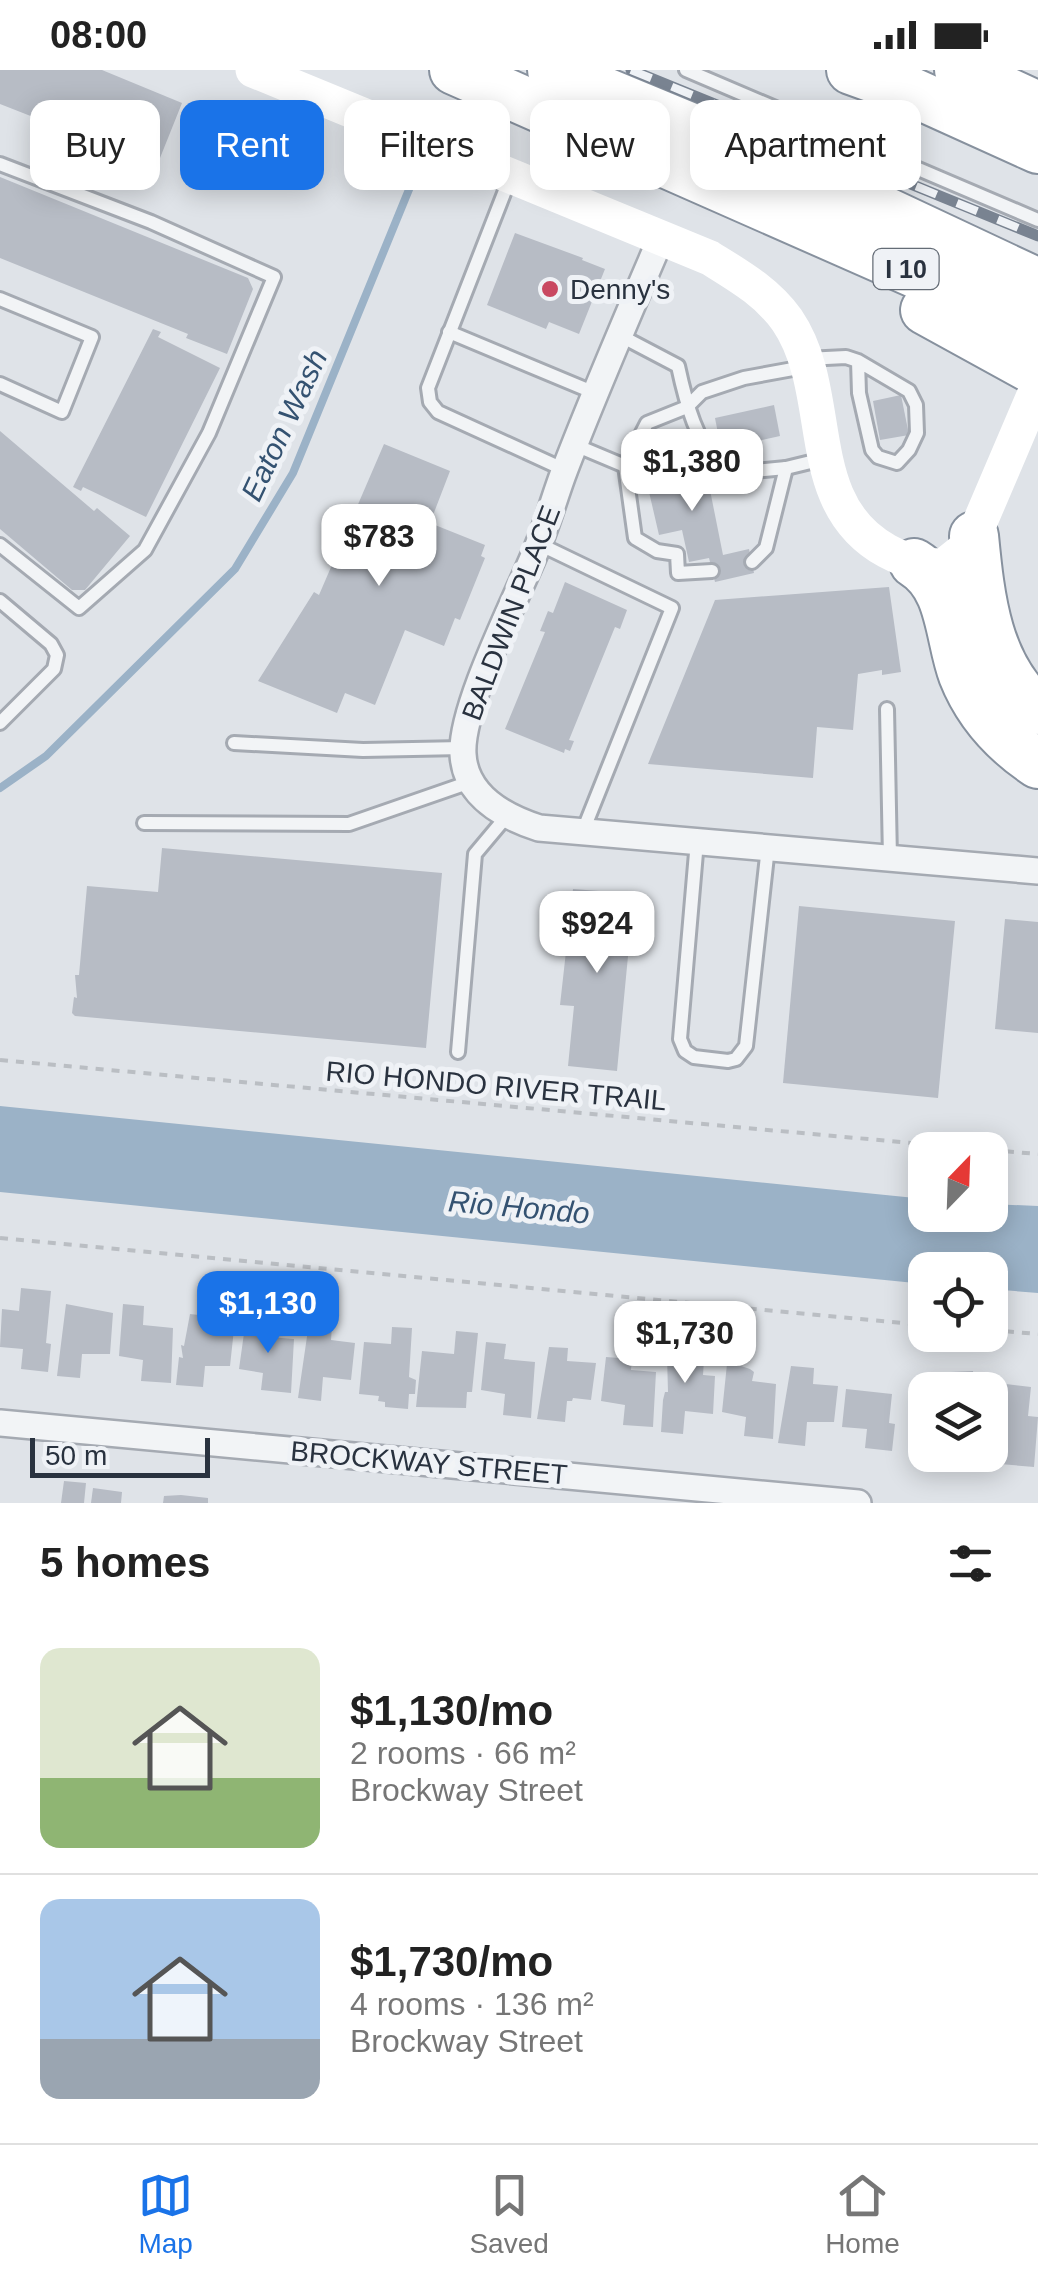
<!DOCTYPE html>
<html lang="en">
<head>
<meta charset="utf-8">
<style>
  body { margin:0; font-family:Arial,sans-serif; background:#f2f2f2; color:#222; height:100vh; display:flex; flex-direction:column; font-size:38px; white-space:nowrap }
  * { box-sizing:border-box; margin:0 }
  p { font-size:32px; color:#767676 }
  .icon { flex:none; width:55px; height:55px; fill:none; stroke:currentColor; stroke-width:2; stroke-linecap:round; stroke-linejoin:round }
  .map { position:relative; height:1433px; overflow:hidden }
  .side { display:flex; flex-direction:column; background:#fff; flex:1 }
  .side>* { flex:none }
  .guide { position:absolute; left:30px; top:30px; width:980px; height:90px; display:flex; gap:20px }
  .needle { width:65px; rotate:23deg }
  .buttons { position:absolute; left:908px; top:1062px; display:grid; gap:20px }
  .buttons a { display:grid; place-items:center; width:100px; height:100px; border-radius:20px; background:#fff; box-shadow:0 5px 25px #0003; font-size:50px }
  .scale { position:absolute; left:30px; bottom:25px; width:180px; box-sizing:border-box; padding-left:10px; border:5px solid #29323f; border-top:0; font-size:28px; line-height:35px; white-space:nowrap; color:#29323f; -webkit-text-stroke:8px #eff2f6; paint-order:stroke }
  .price { position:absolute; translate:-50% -85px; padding:0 22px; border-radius:20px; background:#fff; color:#222; font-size:32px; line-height:65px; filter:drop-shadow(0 2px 5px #0008) }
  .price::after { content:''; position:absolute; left:50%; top:60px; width:30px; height:22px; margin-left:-15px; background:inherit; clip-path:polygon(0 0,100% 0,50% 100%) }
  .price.selected { background:#1a73e8; color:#fff }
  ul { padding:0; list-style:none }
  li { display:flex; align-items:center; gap:30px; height:250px; padding:0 40px }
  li+li { border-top:2px solid #e0e0e0 }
  li span { display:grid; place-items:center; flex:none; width:280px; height:200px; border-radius:20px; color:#555 }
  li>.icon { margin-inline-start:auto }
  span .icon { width:120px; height:120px; fill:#fffc; stroke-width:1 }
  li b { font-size:42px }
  h2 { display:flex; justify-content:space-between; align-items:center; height:120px; padding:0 40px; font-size:42px }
  .tag { padding:0 35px; border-radius:20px; background:#fff; box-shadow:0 5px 25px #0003; font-size:35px; line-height:90px }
  .tag.selected { background:#1a73e8; color:#fff }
  .status { display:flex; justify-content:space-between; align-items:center; height:70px; padding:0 50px; background:#fff; direction:ltr }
  .status svg { height:28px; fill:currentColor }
  .dock { display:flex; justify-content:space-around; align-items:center; height:140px; border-top:2px solid #e0e0e0; background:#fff; font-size:28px; color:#767676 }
  .dock a { display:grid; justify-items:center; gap:5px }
  .dock .selected { color:#1a73e8 }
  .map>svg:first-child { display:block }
</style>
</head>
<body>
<div class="status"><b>08:00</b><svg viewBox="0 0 49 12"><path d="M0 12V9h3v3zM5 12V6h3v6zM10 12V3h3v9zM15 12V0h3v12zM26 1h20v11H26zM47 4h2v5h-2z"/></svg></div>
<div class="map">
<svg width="1038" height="1433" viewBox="0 0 1038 1433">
  <rect width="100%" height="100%" fill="#dfe3e8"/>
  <polygon fill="#9bb2c7" points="0,1036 925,1129 925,1145 990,1145 990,1134 1038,1136 1038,1223 990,1219 990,1200 925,1200 925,1214 0,1122"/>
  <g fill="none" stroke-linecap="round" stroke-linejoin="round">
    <polyline stroke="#9bb2c7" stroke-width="8" points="0,718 46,686 235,499 293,403 419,95"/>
  </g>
  <g fill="#b7bcc5">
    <polygon points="0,0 102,0 182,33 156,98 75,64 72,71 48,62 51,54 0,34"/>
    <polygon points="0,107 248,208 253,219 227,284 186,268 188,264 0,188"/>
    <polygon points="515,163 583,188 582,190 605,199 579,264 549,252 546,259 487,235"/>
    <polygon points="153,259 161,262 158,267 220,298 146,447 83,417 81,421 73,417"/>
    <polygon points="901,325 909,365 880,370 873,331"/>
    <polygon points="774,335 780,366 721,379 715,348"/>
    <polygon points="0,361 94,441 97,438 130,466 85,520 72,520 0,459"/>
    <polygon points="384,374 450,401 430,453 485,475 481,486 485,488 460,550 455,548 444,576 405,560 375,635 345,623 337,643 258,611 314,522 319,525"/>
    <polygon points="690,385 705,395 723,485 749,479 754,503 715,512 709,488 689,492 682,460 659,465 643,396"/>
    <polygon points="565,512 627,540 620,559 615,557 569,670 574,671 570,681 565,679 564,683 505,659 545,562 540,561 548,541 553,543"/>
    <polygon points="889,517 901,602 882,605 882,600 858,604 853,660 817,657 813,708 648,694 715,530"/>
    <polygon points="162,778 442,803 426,978 75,946 72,943 74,927 77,928 75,905 79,905 87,816 158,822"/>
    <polygon points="573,819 625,823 624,833 633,834 617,1001 568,996 574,936 560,935"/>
    <polygon points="799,836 955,851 938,1028 783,1013"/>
    <polygon points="1005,849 1038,852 1038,963 995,959"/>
    <polygon points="21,1218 51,1221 46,1273 51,1274 48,1302 21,1299 23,1279 0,1277 2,1239 19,1241"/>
    <polygon points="66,1234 113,1243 110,1284 82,1284 80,1308 57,1306"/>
    <polygon points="123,1234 144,1236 143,1255 173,1258 171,1313 141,1311 143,1290 119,1286"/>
    <polygon points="190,1244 208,1246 207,1257 234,1259 230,1296 205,1296 203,1317 176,1315 179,1287 183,1288 181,1275 184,1276"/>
    <polygon points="246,1249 271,1251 269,1267 294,1269 291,1323 261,1320 263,1303 239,1299"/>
    <polygon points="309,1253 332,1256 331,1270 355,1273 351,1310 323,1307 321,1331 298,1328"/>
    <polygon points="392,1257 412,1258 409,1307 416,1310 415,1324 409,1324 408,1339 385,1337 385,1332 378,1331 379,1326 359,1324 364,1272 391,1274"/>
    <polygon points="456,1261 478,1263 472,1322 467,1322 466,1338 416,1337 422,1281 454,1284"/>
    <polygon points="675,1261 683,1262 686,1275 694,1276 693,1289 704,1290 703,1305 715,1306 713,1344 685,1341 683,1364 661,1362 663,1330 665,1322 668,1322 667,1286 671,1287 672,1276 665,1276 666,1265 674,1265"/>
    <polygon points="486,1272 506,1274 504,1289 535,1292 531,1348 503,1345 505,1324 481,1320"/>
    <polygon points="549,1277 568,1278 567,1291 596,1293 591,1330 573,1328 572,1331 567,1331 565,1352 537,1349"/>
    <polygon points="606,1287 632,1289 631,1300 656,1302 653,1357 623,1355 625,1335 601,1331"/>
    <polygon points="732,1293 750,1299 754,1302 752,1311 776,1314 773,1369 744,1366 746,1347 722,1342 727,1294"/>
    <polygon points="791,1296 814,1298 813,1314 838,1316 834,1352 807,1352 805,1376 778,1373"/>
    <polygon points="973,1301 974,1320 953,1320 951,1302"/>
    <polygon points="998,1313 1031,1317 1028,1346 1038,1347 1034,1397 1000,1394 1002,1372 992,1371"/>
    <polygon points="846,1319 892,1324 889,1353 895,1354 892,1381 865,1378 867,1359 842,1357"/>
    <polygon points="919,1327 925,1327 925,1366 922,1366"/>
    <polygon points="64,1411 86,1413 84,1433 61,1433"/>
    <polygon points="93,1418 122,1422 121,1433 91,1433"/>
    <polygon points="181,1425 208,1428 208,1433 163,1433 164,1426"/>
  </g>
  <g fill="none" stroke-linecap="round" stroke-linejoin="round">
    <g stroke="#a5aab2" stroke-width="18">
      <g id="lane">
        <polyline points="686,0 1038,150"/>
        <polyline points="0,94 151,152 274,207 209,363 145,480 79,538 0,475"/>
        <polyline points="510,108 428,318 430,332 438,342 565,400"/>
        <polyline points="0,229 92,267 62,342 0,314"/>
        <polyline points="449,262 595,323"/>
        <path d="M 619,265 L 678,296 C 687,338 696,368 722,404 L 786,398 L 823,389"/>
        <polyline points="806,289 846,287 858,291 909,321 916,335 917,363 909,380 897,393 878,387 872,380 859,323 858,291"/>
        <polyline points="575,375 625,396 647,353 687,337 702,322 744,308 804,297"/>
        <polyline points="625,396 635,468 657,481 677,484 678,503 712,501"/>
        <polyline points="539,474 672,538 583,761"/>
        <polyline points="752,492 766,478 786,398"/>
        <polyline points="0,531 51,574 57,585 54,599 0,653"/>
        <polyline points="887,639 890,788"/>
        <polyline points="234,673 363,680 463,678"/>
        <polyline points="144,753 349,754 473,711"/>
        <polyline points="697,771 680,969 685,981 694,987 728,991 736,989 746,976 768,777"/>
        <polyline points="458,982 475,784 506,747"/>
      </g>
    </g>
    <g stroke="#a5aab2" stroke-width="30">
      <g id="street">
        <path d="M 661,168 C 628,245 595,321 565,399 C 555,425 548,452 537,478 C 518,526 460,637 463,684 C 465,726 505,747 539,758 L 1038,801"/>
        <polyline points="0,1353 858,1433"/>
      </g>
    </g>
    <g stroke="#87919e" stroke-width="52">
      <g id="highway">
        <polyline points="454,0 953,220 1038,261"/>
        <polyline points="552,0 825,113 1038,213"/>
        <polyline points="851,0 912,22 1038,79"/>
        <polyline points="959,0 1038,36"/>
        <polyline points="925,240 1038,302"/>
        <path d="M 974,466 C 980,528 987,597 1038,640"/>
        <path d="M 914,493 C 952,516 949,568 963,605 C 978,643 1005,672 1038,694"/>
      </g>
    </g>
    <g stroke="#babec3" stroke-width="4" stroke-dasharray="8 8" stroke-linecap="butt">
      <polyline points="0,990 988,1080"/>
      <polyline points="990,1080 1038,1084"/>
      <polyline points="0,1168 925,1255"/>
      <polyline points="990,1260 1038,1264"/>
    </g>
    <use href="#lane" stroke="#f2f4f6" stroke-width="12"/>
    <use href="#street" stroke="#f2f4f6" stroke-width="25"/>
    <path stroke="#fff" stroke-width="35" d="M 253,0 L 710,188 C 739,206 767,222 787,250 C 837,323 799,433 887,481 C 906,491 924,498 945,495 L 965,479 L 974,466 L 1038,316"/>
    <use href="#highway" stroke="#fff" stroke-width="48"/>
    <g stroke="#798391" stroke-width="11">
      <polyline id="rail" points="631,0 1038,166"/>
    </g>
    <use href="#rail" stroke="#eff2f6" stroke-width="8" stroke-dasharray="22" stroke-linecap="butt"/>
  </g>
  <circle fill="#c94861" stroke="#eff2f6" stroke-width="4" cx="550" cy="219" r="10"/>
  <g text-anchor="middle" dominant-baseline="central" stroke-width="10" stroke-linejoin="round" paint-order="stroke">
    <rect fill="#eff2f6" stroke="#646c76" stroke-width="2.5" x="873.5" y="179" width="65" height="40" rx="8"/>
    <g font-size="25" font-weight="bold" fill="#29323f">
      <text x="906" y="199">I 10</text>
    </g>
    <g font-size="28" fill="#29323f" stroke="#eff2f6" text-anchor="start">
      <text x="570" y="219">Denny's</text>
    </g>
    <g font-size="28" fill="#29323f" stroke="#eff2f6">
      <text transform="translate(511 543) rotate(-69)">BALDWIN PLACE</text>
      <text transform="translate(496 1016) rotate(5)">RIO HONDO RIVER TRAIL</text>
      <text transform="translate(429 1393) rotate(5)">BROCKWAY STREET</text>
    </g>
    <g font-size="30" font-style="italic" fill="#345271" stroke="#eff2f6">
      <text transform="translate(284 355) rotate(-65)">Eaton Wash</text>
      <text transform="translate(519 1137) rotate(5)">Rio Hondo</text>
    </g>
  </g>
</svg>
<div class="buttons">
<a><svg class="needle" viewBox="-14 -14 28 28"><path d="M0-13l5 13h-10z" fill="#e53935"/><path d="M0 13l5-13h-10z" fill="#767676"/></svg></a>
<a><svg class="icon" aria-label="locate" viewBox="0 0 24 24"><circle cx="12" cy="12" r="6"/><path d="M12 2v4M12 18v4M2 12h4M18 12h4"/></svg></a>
<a><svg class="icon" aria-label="layers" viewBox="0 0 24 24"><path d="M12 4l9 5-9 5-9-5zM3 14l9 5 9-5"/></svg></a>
</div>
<div class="scale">50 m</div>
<b class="price" style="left:692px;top:444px">$1,380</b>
<b class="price" style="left:379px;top:519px">$783</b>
<b class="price" style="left:597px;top:906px">$924</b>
<b class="price selected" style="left:268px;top:1286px">$1,130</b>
<b class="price" style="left:685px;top:1316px">$1,730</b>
<div class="guide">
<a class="tag">Buy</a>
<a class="tag selected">Rent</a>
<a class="tag">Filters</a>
<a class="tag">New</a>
<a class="tag">Apartment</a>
</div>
</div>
<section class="side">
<h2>5 homes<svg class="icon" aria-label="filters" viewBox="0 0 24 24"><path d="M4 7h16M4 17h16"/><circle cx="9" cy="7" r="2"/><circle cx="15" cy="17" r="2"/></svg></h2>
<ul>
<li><span style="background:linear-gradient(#dfe7d0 65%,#8fb573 0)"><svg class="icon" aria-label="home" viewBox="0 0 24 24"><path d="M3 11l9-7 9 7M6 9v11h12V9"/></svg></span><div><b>$1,130/mo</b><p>2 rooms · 66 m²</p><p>Brockway Street</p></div></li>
<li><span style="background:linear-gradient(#a9c7e8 70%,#9aa5b1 0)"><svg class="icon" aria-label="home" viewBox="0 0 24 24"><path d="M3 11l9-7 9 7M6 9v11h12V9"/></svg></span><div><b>$1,730/mo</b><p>4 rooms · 136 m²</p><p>Brockway Street</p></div></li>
</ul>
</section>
<nav class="dock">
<a class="selected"><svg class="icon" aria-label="map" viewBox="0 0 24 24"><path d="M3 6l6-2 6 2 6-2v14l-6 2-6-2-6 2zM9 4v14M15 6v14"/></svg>Map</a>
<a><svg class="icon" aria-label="saved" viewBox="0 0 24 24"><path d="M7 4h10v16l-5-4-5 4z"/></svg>Saved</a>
<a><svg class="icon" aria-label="home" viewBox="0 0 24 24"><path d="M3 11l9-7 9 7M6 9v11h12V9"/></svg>Home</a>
</nav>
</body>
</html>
